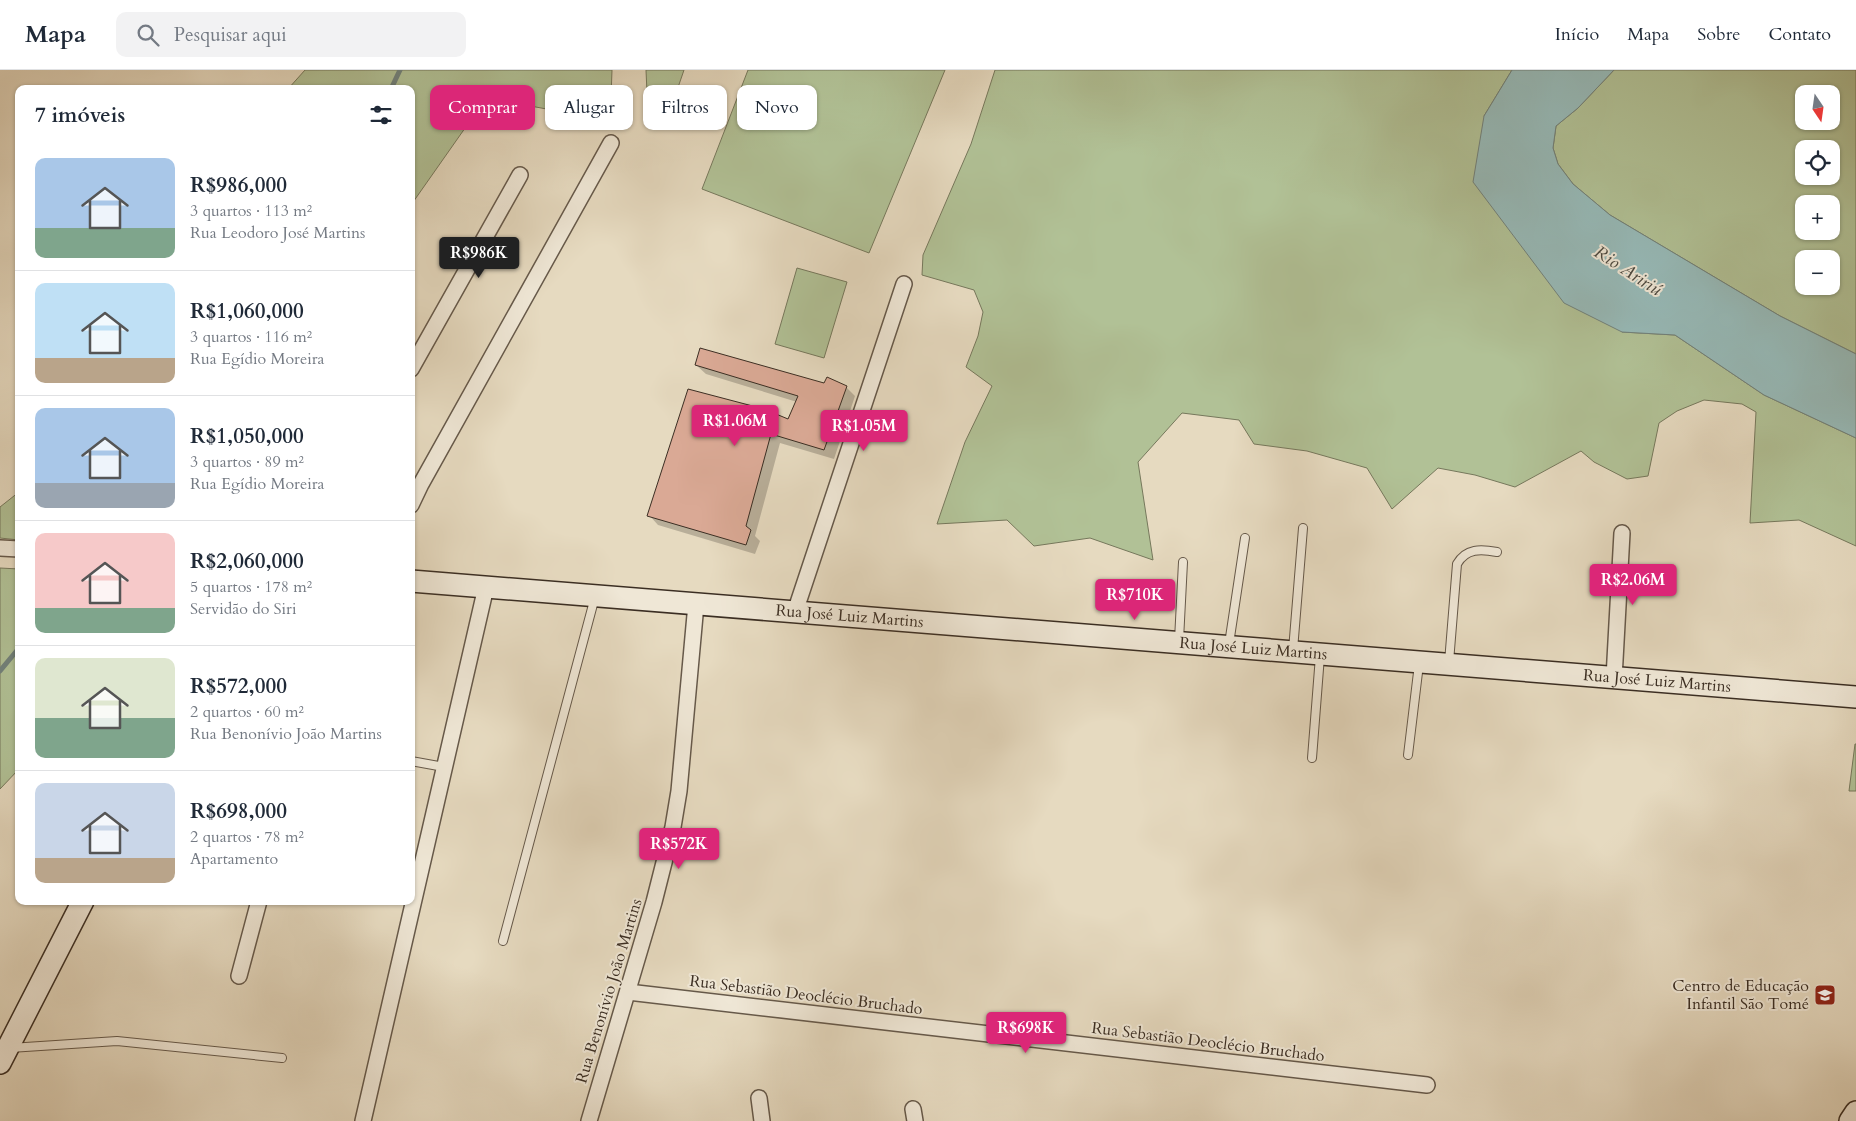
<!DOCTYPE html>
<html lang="pt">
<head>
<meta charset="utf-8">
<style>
  body { margin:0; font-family:Cardo,serif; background:#f2f2f3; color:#1f2937; height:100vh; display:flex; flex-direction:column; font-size:19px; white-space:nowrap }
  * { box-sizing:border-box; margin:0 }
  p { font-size:16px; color:#747a83 }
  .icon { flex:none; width:28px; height:28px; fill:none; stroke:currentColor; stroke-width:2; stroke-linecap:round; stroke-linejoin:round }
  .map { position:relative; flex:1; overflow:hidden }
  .panel { position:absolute; left:15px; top:15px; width:400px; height:820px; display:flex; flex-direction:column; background:#fff; border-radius:10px; box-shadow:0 1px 4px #0004 }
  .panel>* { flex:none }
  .guide { position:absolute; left:430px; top:15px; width:475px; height:45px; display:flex; gap:10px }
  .needle { width:32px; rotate:167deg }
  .fabs { position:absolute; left:1795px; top:15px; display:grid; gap:10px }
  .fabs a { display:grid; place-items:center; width:45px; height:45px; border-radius:10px; background:#fff; box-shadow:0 1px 4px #0004; font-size:25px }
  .price { position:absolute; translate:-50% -42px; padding:0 11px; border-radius:5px; background:#db2777; color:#fff; font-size:16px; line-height:32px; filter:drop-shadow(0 1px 2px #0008) }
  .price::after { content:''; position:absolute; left:50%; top:30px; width:15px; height:11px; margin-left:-8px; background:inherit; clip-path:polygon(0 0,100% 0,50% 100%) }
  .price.on { background:#222; color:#fff }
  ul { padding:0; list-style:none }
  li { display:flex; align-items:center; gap:15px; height:125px; padding:0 20px }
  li+li { border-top:1px solid #e0e1e3 }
  li span { display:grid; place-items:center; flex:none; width:140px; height:100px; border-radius:10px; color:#555 }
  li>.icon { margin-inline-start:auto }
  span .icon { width:60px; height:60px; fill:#fffc; stroke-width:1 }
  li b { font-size:21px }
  h2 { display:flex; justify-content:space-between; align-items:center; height:60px; padding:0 20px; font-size:21px }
  .chip { padding:0 18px; border-radius:10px; background:#fff; box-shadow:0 1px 4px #0004; font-size:18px; line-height:45px }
  .chip.on { background:#db2777; color:#fff }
  header { display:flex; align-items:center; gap:30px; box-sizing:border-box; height:70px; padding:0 25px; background:#fff; border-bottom:1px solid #e0e1e3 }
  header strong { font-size:24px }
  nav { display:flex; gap:28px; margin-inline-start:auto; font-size:18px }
  .search { width:350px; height:45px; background:#f2f2f3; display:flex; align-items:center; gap:12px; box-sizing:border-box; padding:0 18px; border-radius:10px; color:#747a83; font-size:19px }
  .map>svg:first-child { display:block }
</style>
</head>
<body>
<header>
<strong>Mapa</strong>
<div class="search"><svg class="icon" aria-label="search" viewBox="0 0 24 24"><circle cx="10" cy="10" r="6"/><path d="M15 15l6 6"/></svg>Pesquisar aqui</div>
<nav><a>Início</a><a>Mapa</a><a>Sobre</a><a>Contato</a></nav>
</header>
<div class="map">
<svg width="1856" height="1051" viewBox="0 0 1856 1051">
  <rect width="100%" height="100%" fill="#e6dac0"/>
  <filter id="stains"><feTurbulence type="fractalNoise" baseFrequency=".004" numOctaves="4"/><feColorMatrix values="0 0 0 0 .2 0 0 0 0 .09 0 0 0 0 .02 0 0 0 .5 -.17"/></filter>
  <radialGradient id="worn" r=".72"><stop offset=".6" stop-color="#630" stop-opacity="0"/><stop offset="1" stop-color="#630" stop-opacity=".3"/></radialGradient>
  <g fill="#b1c196" stroke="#76785c" fill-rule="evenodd">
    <polygon points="305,0 612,0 610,56 579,45 525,35 499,57 470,51 411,135 411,19 288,19"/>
    <polygon points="646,0 684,0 674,29 647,23"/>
    <polygon points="748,0 945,0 869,183 702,119"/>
    <polygon points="995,0 1512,0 1484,46 1622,262 1675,265 1764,325 1856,368 1856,476 1799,450 1750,453 1756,342 1742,334 1704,330 1677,341 1659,353 1648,406 1627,409 1594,392 1581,381 1515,417 1475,405 1438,398 1392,439 1367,398 1307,381 1254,374 1239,350 1182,343 1138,392 1153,490 1090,468 1034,476 1007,450 937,454 965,372 992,316 966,297 978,266 983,242 974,220 922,205 923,185 971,74"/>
    <path d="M 1614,0 L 1856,0 L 1856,284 L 1780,246 L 1610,145 L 1573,114 L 1558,94 L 1553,78 L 1556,56 L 1578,38 ZM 1804,24 L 1831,24 L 1831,51 L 1804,51 ZM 1804,79 L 1831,79 L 1831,106 L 1804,106 ZM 1804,134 L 1831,134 L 1831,161 L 1804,161 ZM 1804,189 L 1831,189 L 1831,216 L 1804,216 Z"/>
    <polygon points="797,198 847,212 824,288 775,274"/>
    <polygon points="19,422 19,470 0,468 0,437"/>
    <polygon points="0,498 19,499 19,699 0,719"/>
    <polygon points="1855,674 1856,674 1856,721 1849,721"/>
  </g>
  <polygon fill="#97bab8" stroke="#72827c" points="1512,0 1614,0 1578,38 1556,56 1553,78 1558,94 1573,114 1610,145 1780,246 1856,284 1856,368 1764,325 1675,265 1622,262 1564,233 1473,112 1484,46"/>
  <polygon fill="#0003" points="696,295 825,315 846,317 855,326 834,389 780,373 755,466 760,471 755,484 658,455 649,445 789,351 797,332 706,304"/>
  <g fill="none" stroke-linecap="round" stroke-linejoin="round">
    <g stroke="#72827c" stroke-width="5">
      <polyline points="391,19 400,0"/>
      <polyline points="0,601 19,578"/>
    </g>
  </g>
  <polygon fill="#daa995" stroke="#3b2e23" points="700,278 824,313 827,307 847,316 824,380 771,364 746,456 751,460 746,475 647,446 688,319 764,339 788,349 798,326 695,295"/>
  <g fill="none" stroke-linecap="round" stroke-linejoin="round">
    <g stroke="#66594a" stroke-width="10">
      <g id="service">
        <polyline points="1179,570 1183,492"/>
        <polyline points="1229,574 1245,468"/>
        <polyline points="1293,580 1303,458"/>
        <path d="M 1449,592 L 1457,494 C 1466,478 1481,479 1497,482"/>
        <polyline points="1408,685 1419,594"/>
        <polyline points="1312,688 1320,586"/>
        <polyline points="411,691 444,697"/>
        <polyline points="503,871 595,527"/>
        <polyline points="10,978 117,971 282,988"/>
      </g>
    </g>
    <g stroke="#66594a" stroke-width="18">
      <g id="minor">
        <polyline points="411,299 520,105"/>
        <polyline points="411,435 421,414 611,73"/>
        <polyline points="0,478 19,479"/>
        <polyline points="795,542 904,214"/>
        <polyline points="1614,608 1622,463"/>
        <polyline points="239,906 259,831"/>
        <polyline points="628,922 1427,1015"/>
        <polyline points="759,1028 762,1051"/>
        <polyline points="913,1039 915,1051"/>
        <polyline points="363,1051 486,517"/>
        <polyline points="589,1051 654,832 673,757 679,721 696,534"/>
      </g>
    </g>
    <g stroke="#3b2e23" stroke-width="24">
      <g id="secondary">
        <path id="s1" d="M 411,511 L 1856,627"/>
        <polyline points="0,993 83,831"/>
        <polyline points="1850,1051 1856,1042"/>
      </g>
    </g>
    <use href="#service" stroke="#efe7d6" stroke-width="8"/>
    <use href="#minor" stroke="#efe7d6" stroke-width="15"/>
    <use href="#secondary" stroke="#efe7d6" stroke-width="21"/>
  </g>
  <defs>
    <g id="school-square" transform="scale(1.125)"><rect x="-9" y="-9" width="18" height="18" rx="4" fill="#8f2418" stroke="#efe7d6"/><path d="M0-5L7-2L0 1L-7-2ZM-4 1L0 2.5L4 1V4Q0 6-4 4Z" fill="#fff"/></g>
  </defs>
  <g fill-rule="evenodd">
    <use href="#school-square" x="1825" y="925"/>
  </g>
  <g text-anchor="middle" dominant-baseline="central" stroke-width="4" stroke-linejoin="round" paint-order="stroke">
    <g font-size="16" fill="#3b2e23" stroke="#efe7d6">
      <text stroke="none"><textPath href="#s1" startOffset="440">Rua José Luiz Martins</textPath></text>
      <text stroke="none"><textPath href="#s1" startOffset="845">Rua José Luiz Martins</textPath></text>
      <text stroke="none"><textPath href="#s1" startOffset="1250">Rua José Luiz Martins</textPath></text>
      <text transform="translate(609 921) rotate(-73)">Rua Benonívio João Martins</text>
      <text transform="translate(806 925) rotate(7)">Rua Sebastião Deoclécio Bruchado</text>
      <text transform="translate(1208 972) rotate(7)">Rua Sebastião Deoclécio Bruchado</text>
    </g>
    <g font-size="16" fill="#3b2e23" stroke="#efe7d6" text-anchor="end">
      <text x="1809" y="916">Centro de Educação<tspan x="1809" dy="18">Infantil São Tomé</tspan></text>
    </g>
    <g font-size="18" font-style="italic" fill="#4d4a41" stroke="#efe7d6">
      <text transform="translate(1628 201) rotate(33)">Rio Aririú</text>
    </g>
  </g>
  <rect width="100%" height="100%" filter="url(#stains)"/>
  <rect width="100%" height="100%" fill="url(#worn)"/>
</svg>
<div class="fabs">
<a><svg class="needle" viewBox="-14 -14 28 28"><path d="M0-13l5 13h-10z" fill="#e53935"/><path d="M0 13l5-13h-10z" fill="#747a83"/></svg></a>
<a><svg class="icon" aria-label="locate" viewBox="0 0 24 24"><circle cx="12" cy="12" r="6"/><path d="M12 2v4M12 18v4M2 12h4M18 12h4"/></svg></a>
<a>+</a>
<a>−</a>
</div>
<b class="price on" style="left:479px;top:209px">R$986K</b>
<b class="price" style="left:735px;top:377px">R$1.06M</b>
<b class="price" style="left:864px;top:382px">R$1.05M</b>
<b class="price" style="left:1633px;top:536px">R$2.06M</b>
<b class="price" style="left:1135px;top:551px">R$710K</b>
<b class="price" style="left:679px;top:800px">R$572K</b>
<b class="price" style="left:1026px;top:984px">R$698K</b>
<div class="guide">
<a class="chip on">Comprar</a>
<a class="chip">Alugar</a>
<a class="chip">Filtros</a>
<a class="chip">Novo</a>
</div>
<section class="panel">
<h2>7 imóveis<svg class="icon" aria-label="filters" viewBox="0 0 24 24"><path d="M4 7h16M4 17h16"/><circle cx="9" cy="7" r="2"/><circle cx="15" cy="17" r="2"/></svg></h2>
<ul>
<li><span style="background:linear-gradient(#a9c7e8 70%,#7fa58c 0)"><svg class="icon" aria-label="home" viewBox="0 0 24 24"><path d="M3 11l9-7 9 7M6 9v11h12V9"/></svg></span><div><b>R$986,000</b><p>3 quartos · 113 m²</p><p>Rua Leodoro José Martins</p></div></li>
<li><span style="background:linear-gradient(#bfe0f5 75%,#b9a48a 0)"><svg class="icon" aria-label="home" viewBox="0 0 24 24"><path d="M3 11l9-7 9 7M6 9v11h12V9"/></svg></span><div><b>R$1,060,000</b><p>3 quartos · 116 m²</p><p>Rua Egídio Moreira</p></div></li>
<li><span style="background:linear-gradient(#a9c7e8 75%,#9aa5b1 0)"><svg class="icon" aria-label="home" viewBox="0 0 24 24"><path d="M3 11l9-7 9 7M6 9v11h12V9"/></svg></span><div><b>R$1,050,000</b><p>3 quartos · 89 m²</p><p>Rua Egídio Moreira</p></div></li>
<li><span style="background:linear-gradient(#f6c9c9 75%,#7fa58c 0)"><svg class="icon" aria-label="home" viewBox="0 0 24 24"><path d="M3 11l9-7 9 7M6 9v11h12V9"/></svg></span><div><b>R$2,060,000</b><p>5 quartos · 178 m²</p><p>Servidão do Siri</p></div></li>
<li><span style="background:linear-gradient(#dfe7d0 60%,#7fa58c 0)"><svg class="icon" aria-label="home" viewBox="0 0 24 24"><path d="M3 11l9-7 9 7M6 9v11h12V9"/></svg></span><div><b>R$572,000</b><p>2 quartos · 60 m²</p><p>Rua Benonívio João Martins</p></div></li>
<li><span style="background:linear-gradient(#c9d6e8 75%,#b9a48a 0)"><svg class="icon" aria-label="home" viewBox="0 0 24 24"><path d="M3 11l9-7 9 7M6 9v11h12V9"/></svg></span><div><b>R$698,000</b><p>2 quartos · 78 m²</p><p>Apartamento</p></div></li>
</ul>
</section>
</div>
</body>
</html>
